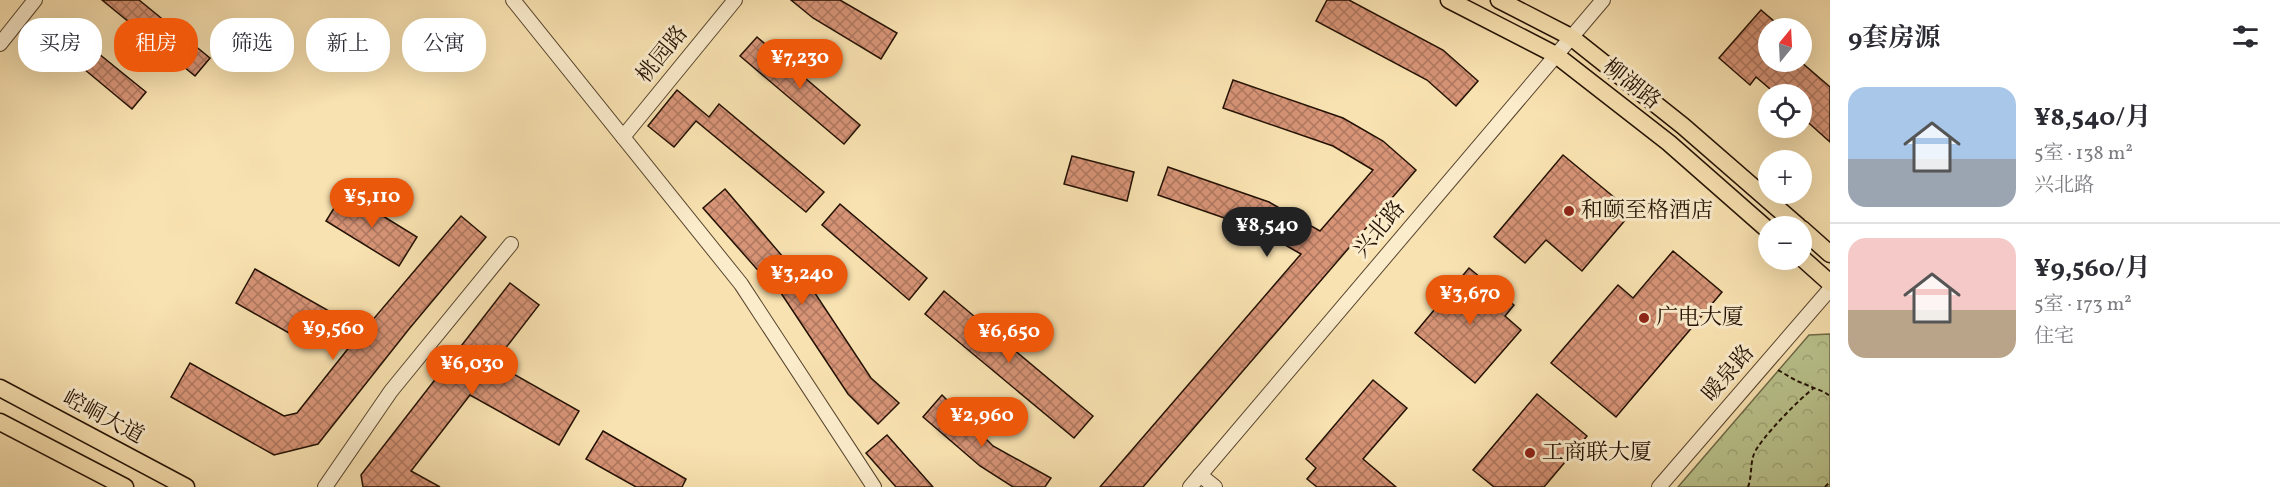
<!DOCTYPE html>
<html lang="zh">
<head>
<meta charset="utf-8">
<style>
  body { margin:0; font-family:Vollkorn,"Noto Serif SC",serif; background:#f7f7f7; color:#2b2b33; height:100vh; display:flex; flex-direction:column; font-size:22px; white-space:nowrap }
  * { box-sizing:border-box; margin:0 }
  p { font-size:20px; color:#7c7c81 }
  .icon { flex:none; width:33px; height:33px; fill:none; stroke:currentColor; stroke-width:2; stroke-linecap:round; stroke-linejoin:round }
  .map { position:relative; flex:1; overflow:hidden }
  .details { display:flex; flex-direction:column; background:#fff; width:450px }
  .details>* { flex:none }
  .hud { position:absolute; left:18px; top:18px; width:570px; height:54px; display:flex; gap:12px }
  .needle { width:39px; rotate:18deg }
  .buttons { position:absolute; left:1758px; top:18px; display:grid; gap:12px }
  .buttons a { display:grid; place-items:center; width:54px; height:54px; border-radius:50%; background:#fff; box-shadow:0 6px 24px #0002; font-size:30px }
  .price { position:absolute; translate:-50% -51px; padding:0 14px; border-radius:21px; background:#ea580c; color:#fff; font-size:20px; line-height:39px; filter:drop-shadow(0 2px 3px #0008) }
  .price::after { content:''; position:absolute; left:50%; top:36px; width:18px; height:14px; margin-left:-9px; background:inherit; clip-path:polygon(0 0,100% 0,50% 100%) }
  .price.current { background:#222; color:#fff }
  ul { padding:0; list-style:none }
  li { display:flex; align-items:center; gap:18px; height:150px; padding:0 18px }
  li+li { border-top:2px solid #e1e1e2 }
  li span { display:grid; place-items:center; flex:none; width:168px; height:120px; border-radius:18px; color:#555 }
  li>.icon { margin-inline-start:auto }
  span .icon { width:72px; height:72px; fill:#fffc; stroke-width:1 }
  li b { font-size:26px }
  h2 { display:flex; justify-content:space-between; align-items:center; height:72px; padding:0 18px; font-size:26px }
  .pill { padding:0 21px; border-radius:24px; background:#fff; box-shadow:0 6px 24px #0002; font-size:21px; line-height:54px }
  .pill.current { background:#ea580c; color:#fff }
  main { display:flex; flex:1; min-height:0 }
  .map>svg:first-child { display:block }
</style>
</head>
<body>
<main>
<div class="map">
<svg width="1830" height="487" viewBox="0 0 1830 487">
  <defs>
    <pattern id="forest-crowns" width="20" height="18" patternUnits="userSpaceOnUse" patternTransform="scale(1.5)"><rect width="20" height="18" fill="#bac48e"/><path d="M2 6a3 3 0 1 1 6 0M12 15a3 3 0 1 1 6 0" fill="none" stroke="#a0a779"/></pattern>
    <pattern id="building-cross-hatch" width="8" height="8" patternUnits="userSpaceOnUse" patternTransform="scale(1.5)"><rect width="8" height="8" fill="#d79477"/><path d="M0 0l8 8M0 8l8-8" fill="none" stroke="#ae775f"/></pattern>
  </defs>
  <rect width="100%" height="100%" fill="#f9e2b1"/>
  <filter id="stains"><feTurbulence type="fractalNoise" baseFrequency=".00333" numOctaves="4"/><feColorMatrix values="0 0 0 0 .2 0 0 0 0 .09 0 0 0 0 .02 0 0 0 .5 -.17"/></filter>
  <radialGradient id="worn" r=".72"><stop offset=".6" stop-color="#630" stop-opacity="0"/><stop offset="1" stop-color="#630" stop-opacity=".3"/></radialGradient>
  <polygon fill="url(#forest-crowns)" stroke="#6e6a48" stroke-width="1.5" points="1830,334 1830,487 1678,487 1809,335"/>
  <g fill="url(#building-cross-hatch)" stroke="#231103" stroke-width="1.5">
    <polygon points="102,0 139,0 210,58 195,76"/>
    <polygon points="791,0 840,0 897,33 881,59 813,18"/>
    <polygon points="1327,0 1349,0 1443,50 1478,81 1456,106 1427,80 1316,21"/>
    <polygon points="1761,10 1782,28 1768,28 1768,62 1801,62 1830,87 1830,142 1802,117 1802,94 1776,94 1756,77 1750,85 1719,58"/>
    <polygon points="67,28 146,92 132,109 54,44"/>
    <polygon points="757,37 860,125 844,144 740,56"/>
    <polygon points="1233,80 1343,118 1383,141 1416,170 1143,487 1100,487 1301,254 1259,230 1158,195 1168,167 1269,202 1320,231 1373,170 1333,146 1223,108"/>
    <polygon points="677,90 709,117 719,104 824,192 806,212 696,121 674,147 648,126"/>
    <polygon points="1563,155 1632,212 1582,271 1546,240 1525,263 1494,237"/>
    <polygon points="1072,156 1134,172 1127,201 1064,184"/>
    <polygon points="725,189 800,277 803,275 871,378 899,403 878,424 848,394 773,281 770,284 703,208"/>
    <polygon points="344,192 417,237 399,266 326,221"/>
    <polygon points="840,204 927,278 909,300 822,225"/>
    <polygon points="461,216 486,237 409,329 318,444 274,455 171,397 190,363 284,416 297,413 370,321 371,322"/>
    <polygon points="1673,251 1722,292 1616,417 1551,363 1618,285 1633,298"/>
    <polygon points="1469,268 1514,305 1505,316 1521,330 1475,383 1415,333"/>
    <polygon points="255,269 329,311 310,345 236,303"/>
    <polygon points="510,283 539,305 494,363 579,411 559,445 470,395 411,471 440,487 363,487 361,475"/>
    <polygon points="944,291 1093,416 1074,438 925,314"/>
    <polygon points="1373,380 1407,408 1363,459 1396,487 1317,487 1307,479 1316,468 1306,459"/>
    <polygon points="1537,394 1587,436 1544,487 1494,487 1473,470"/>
    <polygon points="942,395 993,446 1051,478 1045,487 1013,487 980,466 923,417"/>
    <polygon points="603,431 686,479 682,487 636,487 586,459"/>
    <polygon points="887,435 933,487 896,487 866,453"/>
  </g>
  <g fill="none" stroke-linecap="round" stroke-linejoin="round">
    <g stroke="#58452e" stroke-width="16">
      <g id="minor">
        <polyline points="513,0 741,284 874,487"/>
        <polyline points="0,44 35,0"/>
        <polyline points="623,137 735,0"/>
        <polyline points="1200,475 1215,487"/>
        <polyline points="325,487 391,391 511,244"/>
        <polyline points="1190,487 1603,0"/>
        <polyline points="1659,487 1830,289"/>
      </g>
    </g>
    <g stroke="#231103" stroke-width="19">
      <g id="major">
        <polyline points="1449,0 1556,55 1669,143 1768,230"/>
        <polyline points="1499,0 1571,37 1683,126 1798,226"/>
        <polyline points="1802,229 1830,254"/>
        <polyline points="1802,258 1830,283"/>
        <polyline points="0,388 186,487"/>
        <polyline points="0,422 125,487"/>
      </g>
    </g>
    <g stroke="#231103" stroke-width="2" stroke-dasharray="4.5 3" stroke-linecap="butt">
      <polyline points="1778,370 1797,381 1824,392 1830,396"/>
      <path d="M 1748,487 C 1752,477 1750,464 1754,454 C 1759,440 1801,397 1814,388"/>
      <polyline points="1825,487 1830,482"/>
    </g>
    <use href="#minor" stroke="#fbeccc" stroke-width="14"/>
    <use href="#major" stroke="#f9e2b1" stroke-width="16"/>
  </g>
  <g fill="#8f2418" stroke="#fbeccc" stroke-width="2">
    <circle cx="1569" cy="211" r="6"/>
    <circle cx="1644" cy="318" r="6"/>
    <circle cx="1530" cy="453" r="6"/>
  </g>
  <g text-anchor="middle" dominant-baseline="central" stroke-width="6" stroke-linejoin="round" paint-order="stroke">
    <g font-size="22" fill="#231103" stroke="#fbeccc">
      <text transform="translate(663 55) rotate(-51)">桃园路</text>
      <text transform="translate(1631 85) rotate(38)">柳湖路</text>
      <text transform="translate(1380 230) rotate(-50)">兴北路</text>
      <text transform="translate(1729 374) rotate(-49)">暖泉路</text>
      <text transform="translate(103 418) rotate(28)">崆峒大道</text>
    </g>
    <g font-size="22" fill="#231103" stroke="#fbeccc" text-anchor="start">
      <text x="1581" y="211">和颐至格酒店</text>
      <text x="1656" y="318">广电大厦</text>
      <text x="1542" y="453">工商联大厦</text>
    </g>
  </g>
  <rect width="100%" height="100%" filter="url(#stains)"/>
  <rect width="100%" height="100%" fill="url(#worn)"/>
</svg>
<div class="buttons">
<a><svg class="needle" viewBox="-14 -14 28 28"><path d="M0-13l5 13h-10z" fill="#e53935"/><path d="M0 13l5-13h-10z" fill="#7c7c81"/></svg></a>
<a><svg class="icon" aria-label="locate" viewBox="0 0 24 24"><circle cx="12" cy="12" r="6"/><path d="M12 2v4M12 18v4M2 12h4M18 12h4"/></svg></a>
<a>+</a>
<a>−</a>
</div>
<b class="price" style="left:800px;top:90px">¥7,230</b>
<b class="price" style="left:372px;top:229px">¥5,110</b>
<b class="price current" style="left:1267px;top:258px">¥8,540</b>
<b class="price" style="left:802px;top:306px">¥3,240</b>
<b class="price" style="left:1470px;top:326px">¥3,670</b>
<b class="price" style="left:333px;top:361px">¥9,560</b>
<b class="price" style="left:1009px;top:364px">¥6,650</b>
<b class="price" style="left:472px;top:396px">¥6,030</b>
<b class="price" style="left:982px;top:448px">¥2,960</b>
<div class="hud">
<a class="pill">买房</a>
<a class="pill current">租房</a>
<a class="pill">筛选</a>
<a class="pill">新上</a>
<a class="pill">公寓</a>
</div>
</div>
<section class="details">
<h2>9套房源<svg class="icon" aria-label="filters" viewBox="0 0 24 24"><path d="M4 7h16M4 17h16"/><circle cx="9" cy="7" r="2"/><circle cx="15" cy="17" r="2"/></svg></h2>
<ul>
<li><span style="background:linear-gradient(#a9c7e8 60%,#9aa5b1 0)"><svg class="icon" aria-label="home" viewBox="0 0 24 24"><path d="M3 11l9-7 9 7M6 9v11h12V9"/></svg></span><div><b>¥8,540/月</b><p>5室 · 138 m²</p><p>兴北路</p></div></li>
<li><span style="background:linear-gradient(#f6c9c9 60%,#b9a48a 0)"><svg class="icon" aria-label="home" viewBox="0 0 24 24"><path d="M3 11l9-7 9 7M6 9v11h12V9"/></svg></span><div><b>¥9,560/月</b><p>5室 · 173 m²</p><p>住宅</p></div></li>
</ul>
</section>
</main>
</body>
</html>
